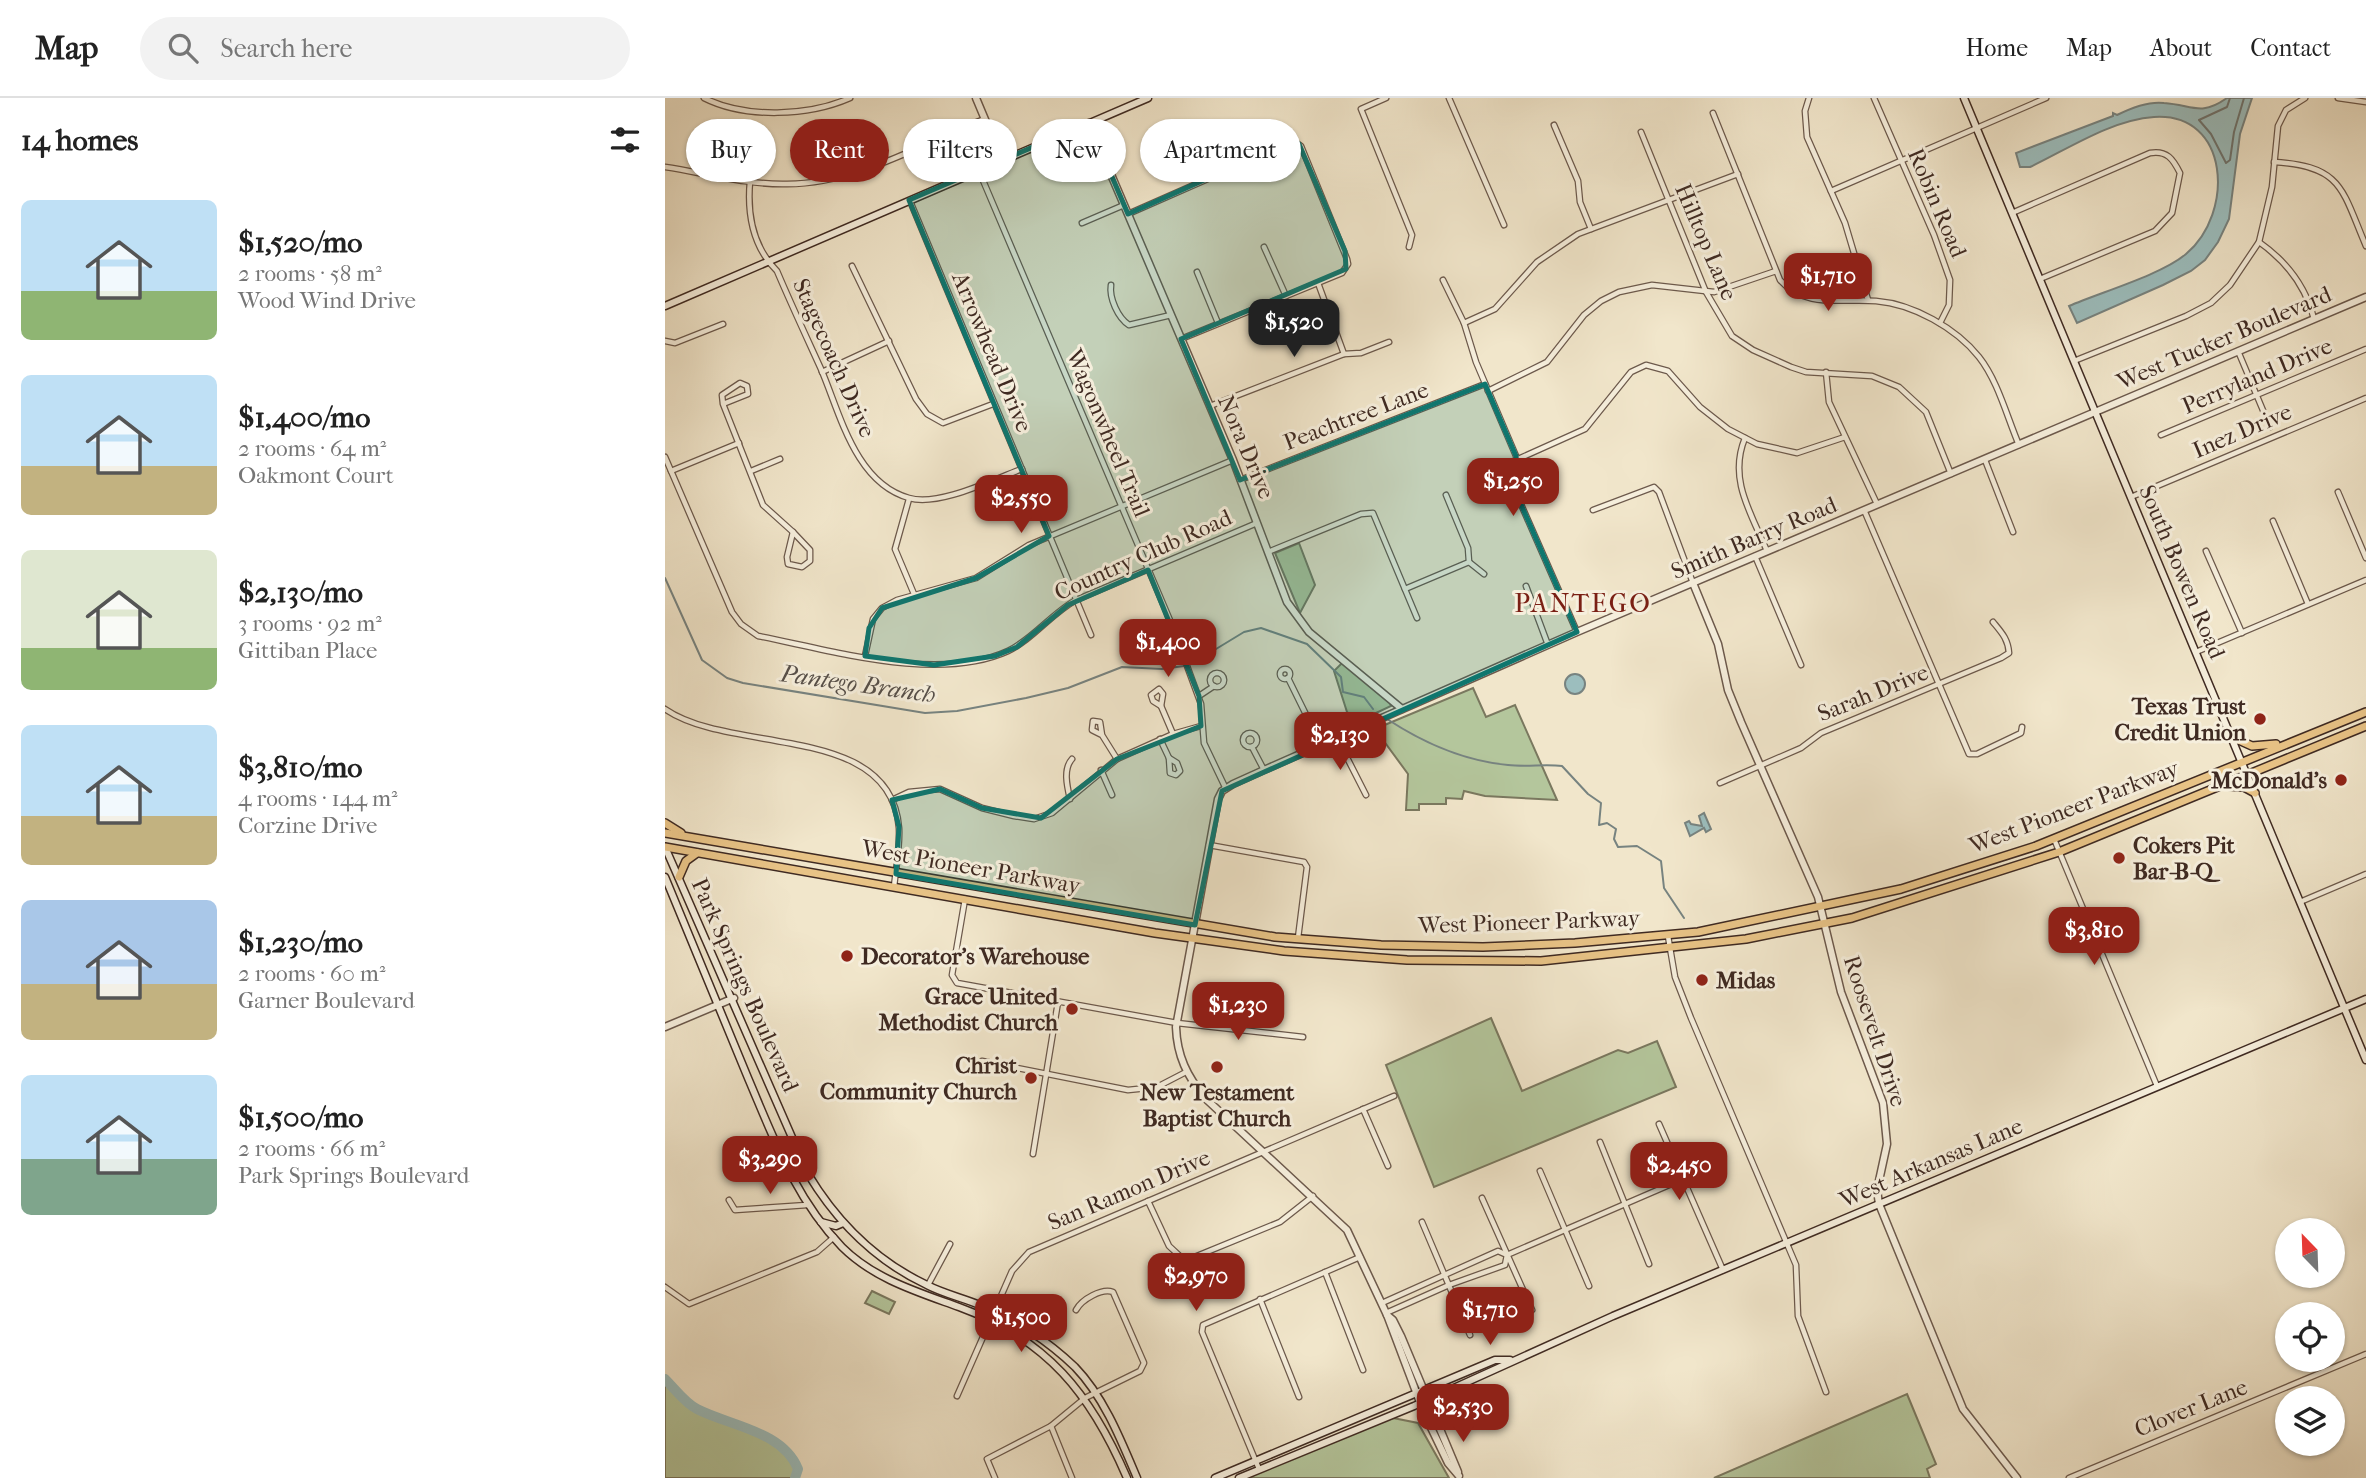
<!DOCTYPE html>
<html lang="en">
<head>
<meta charset="utf-8">
<style>
  body { margin:0; font-family:"IM FELL French Canon",serif; background:#f2f2f2; color:#222; height:100vh; display:flex; flex-direction:column; font-size:26px; white-space:nowrap }
  * { box-sizing:border-box; margin:0 }
  p { font-size:23px; color:#767676 }
  .icon { flex:none; width:38px; height:38px; fill:none; stroke:currentColor; stroke-width:2; stroke-linecap:round; stroke-linejoin:round }
  .map { position:relative; flex:1; overflow:hidden }
  .sheet { display:flex; flex-direction:column; background:#fff; width:665px }
  .sheet>* { flex:none }
  .hud { position:absolute; left:21px; top:21px; width:665px; height:63px; display:flex; gap:14px }
  .needle { width:46px; rotate:337deg }
  .fabs { position:absolute; left:1610px; top:1120px; display:grid; gap:14px }
  .fabs a { display:grid; place-items:center; width:70px; height:70px; border-radius:50%; background:#fff; box-shadow:0 2px 5px #0004; font-size:35px }
  .price { position:absolute; translate:-50% -60px; padding:0 16px; border-radius:14px; background:#8f2418; color:#fff; font-size:23px; line-height:46px; filter:drop-shadow(0 2px 4px #0008) }
  .price::after { content:''; position:absolute; left:50%; top:42px; width:21px; height:16px; margin-left:-10px; background:inherit; clip-path:polygon(0 0,100% 0,50% 100%) }
  .price.selected { background:#222; color:#fff }
  ul { padding:0; list-style:none }
  li { display:flex; align-items:center; gap:21px; height:175px; padding:0 21px }
  li span { display:grid; place-items:center; flex:none; width:196px; height:140px; border-radius:10px; color:#555 }
  li>.icon { margin-inline-start:auto }
  span .icon { width:84px; height:84px; fill:#fffc; stroke-width:1 }
  li b { font-size:30px }
  h2 { display:flex; justify-content:space-between; align-items:center; height:84px; padding:0 21px; font-size:30px }
  .pill { padding:0 24px; border-radius:32px; background:#fff; box-shadow:0 2px 5px #0004; font-size:24px; line-height:63px }
  .pill.selected { background:#8f2418; color:#fff }
  header { display:flex; align-items:center; gap:42px; box-sizing:border-box; height:98px; padding:0 35px; background:#fff; border-bottom:2px solid #e0e0e0 }
  header strong { font-size:33px }
  nav { display:flex; gap:38px; margin-inline-start:auto; font-size:24px }
  .search { width:490px; height:63px; background:#f2f2f2; display:flex; align-items:center; gap:18px; box-sizing:border-box; padding:0 24px; border-radius:38px; color:#767676; font-size:26px }
  main { display:flex; flex:1; min-height:0 }
  .map>svg:first-child { display:block }
</style>
</head>
<body>
<header>
<strong>Map</strong>
<div class="search"><svg class="icon" aria-label="search" viewBox="0 0 24 24"><circle cx="10" cy="10" r="6"/><path d="M15 15l6 6"/></svg>Search here</div>
<nav><a>Home</a><a>Map</a><a>About</a><a>Contact</a></nav>
</header>
<main>
<section class="sheet">
<h2>14 homes<svg class="icon" aria-label="filters" viewBox="0 0 24 24"><path d="M4 7h16M4 17h16"/><circle cx="9" cy="7" r="2"/><circle cx="15" cy="17" r="2"/></svg></h2>
<ul>
<li><span style="background:linear-gradient(#bfe0f5 65%,#8fb573 0)"><svg class="icon" aria-label="home" viewBox="0 0 24 24"><path d="M3 11l9-7 9 7M6 9v11h12V9"/></svg></span><div><b>$1,520/mo</b><p>2 rooms · 58 m²</p><p>Wood Wind Drive</p></div></li>
<li><span style="background:linear-gradient(#bfe0f5 65%,#c2b280 0)"><svg class="icon" aria-label="home" viewBox="0 0 24 24"><path d="M3 11l9-7 9 7M6 9v11h12V9"/></svg></span><div><b>$1,400/mo</b><p>2 rooms · 64 m²</p><p>Oakmont Court</p></div></li>
<li><span style="background:linear-gradient(#dfe7d0 70%,#8fb573 0)"><svg class="icon" aria-label="home" viewBox="0 0 24 24"><path d="M3 11l9-7 9 7M6 9v11h12V9"/></svg></span><div><b>$2,130/mo</b><p>3 rooms · 92 m²</p><p>Gittiban Place</p></div></li>
<li><span style="background:linear-gradient(#bfe0f5 65%,#c2b280 0)"><svg class="icon" aria-label="home" viewBox="0 0 24 24"><path d="M3 11l9-7 9 7M6 9v11h12V9"/></svg></span><div><b>$3,810/mo</b><p>4 rooms · 144 m²</p><p>Corzine Drive</p></div></li>
<li><span style="background:linear-gradient(#a9c7e8 60%,#c2b280 0)"><svg class="icon" aria-label="home" viewBox="0 0 24 24"><path d="M3 11l9-7 9 7M6 9v11h12V9"/></svg></span><div><b>$1,230/mo</b><p>2 rooms · 60 m²</p><p>Garner Boulevard</p></div></li>
<li><span style="background:linear-gradient(#bfe0f5 60%,#7fa58c 0)"><svg class="icon" aria-label="home" viewBox="0 0 24 24"><path d="M3 11l9-7 9 7M6 9v11h12V9"/></svg></span><div><b>$1,500/mo</b><p>2 rooms · 66 m²</p><p>Park Springs Boulevard</p></div></li>
</ul>
</section>
<div class="map">
<svg width="1701" height="1380" viewBox="0 0 1701 1380">
  <rect width="100%" height="100%" fill="#f1e6cb"/>
  <filter id="stains"><feTurbulence type="fractalNoise" baseFrequency=".00286" numOctaves="4"/><feColorMatrix values="0 0 0 0 .2 0 0 0 0 .09 0 0 0 0 .02 0 0 0 .5 -.17"/></filter>
  <radialGradient id="worn" r=".72"><stop offset=".6" stop-color="#630" stop-opacity="0"/><stop offset="1" stop-color="#630" stop-opacity=".3"/></radialGradient>
  <g fill="#b4c69c" stroke="#7a785f" stroke-width="2">
    <polygon points="634,445 650,487 635,515 610,455"/>
    <polygon points="679,563 724,602 726,608 692,624 682,614 669,573"/>
    <polygon points="808,590 821,619 850,607 892,702 820,698 799,693 797,701 781,700 781,706 754,706 754,712 741,712 743,676 710,631"/>
    <polygon points="826,920 857,993 953,952 963,955 992,943 1011,989 769,1089 721,967"/>
    <polygon points="207,1193 230,1204 224,1216 200,1205"/>
    <path d="M 0,1281 C 10,1291 20,1305 32,1311 C 65,1328 118,1333 133,1371 L 130,1380 L 0,1380 Z"/>
    <polygon points="1242,1296 1271,1366 1262,1371 1265,1380 1049,1380"/>
    <polygon points="723,1319 753,1325 784,1380 576,1380"/>
  </g>
  <g fill="#9cbebe" stroke="#778380" stroke-width="2">
    <path d="M 1562,0 L 1587,0 L 1575,36 L 1564,121 L 1553,144 L 1540,162 L 1526,173 L 1498,187 L 1412,225 L 1404,208 C 1436,194 1496,177 1521,156 C 1570,115 1565,14 1489,19 C 1446,22 1403,51 1365,69 L 1355,69 L 1351,55 L 1448,18 L 1448,15 L 1452,17 C 1466,10 1483,3 1499,5 C 1528,7 1535,19 1562,0 Z"/>
    <circle cx="910" cy="586" r="10"/>
    <polygon points="1039,715 1046,731 1041,734 1039,730 1025,738 1020,725 1024,723 1026,726 1037,728 1034,718"/>
  </g>
  <g fill="none" stroke-linecap="round" stroke-linejoin="round">
    <polyline stroke="#6e7470" stroke-width="2" points="1565,0 1562,9 1534,22 1546,36 1561,65 1565,62 1569,34 1579,0"/>
    <g stroke="#778380" stroke-width="2">
      <polyline points="0,480 37,562 62,580 78,585 260,615 292,613 361,600 403,590 457,569 497,571 519,568"/>
      <polyline points="528,565 579,534 596,530 642,546 676,579 678,594 699,599 708,611"/>
      <path d="M 722,621 C 757,644 800,663 843,667 C 861,669 881,666 897,668 L 923,696 L 936,705 L 934,727 L 942,725 L 951,731 L 949,741 L 953,749 L 972,748 L 996,763 L 999,790 L 1019,820"/>
    </g>
    <path stroke="#9cbebe" stroke-width="10" d="M 0,1281 C 10,1291 20,1305 32,1311 C 65,1328 118,1333 133,1371 L 130,1380"/>
    <g stroke="#6c594c" stroke-width="7">
      <g id="minor">
        <path d="M 39,0 C 81,21 144,18 185,0"/>
        <polyline points="721,0 696,11 747,137 744,149"/>
        <polyline points="784,0 839,127"/>
        <polyline points="1144,0 1140,13 1142,39 1180,125 1203,202"/>
        <polyline points="1209,0 1269,137 1285,182 1284,207 1275,225"/>
        <polyline points="1673,0 1701,4"/>
        <path d="M 1048,15 L 1115,182 C 1140,211 1177,200 1211,203 C 1248,206 1291,230 1314,259 C 1333,283 1342,319 1354,347"/>
        <polyline points="889,27 913,83 915,104 926,131"/>
        <polyline points="976,34 1041,194 1067,238 1088,252 1126,269 1141,274 1207,278 1234,289 1261,314 1286,376"/>
        <path d="M 1609,64 C 1678,68 1677,92 1701,148"/>
        <path d="M 0,69 C 40,75 82,87 122,86 C 191,86 257,46 319,21"/>
        <polyline points="314,73 507,527 536,606 539,645 561,691"/>
        <path d="M 85,83 C 82,116 87,148 112,173 C 126,206 141,238 156,271 C 175,315 190,385 244,400 C 274,409 329,381 357,371"/>
        <polyline points="1166,93 1381,0"/>
        <polyline points="245,103 426,537"/>
        <path d="M 1347,115 L 1485,55 C 1502,52 1508,61 1515,75 L 1507,115 L 1490,133 L 1375,181"/>
        <polyline points="463,116 629,43 636,48 682,161 683,166 677,175 516,241"/>
        <polyline points="417,125 459,107"/>
        <path d="M 1594,144 C 1621,163 1641,189 1649,221"/>
        <polyline points="599,149 621,198"/>
        <polyline points="187,168 251,301 262,316 278,325 328,306"/>
        <polyline points="532,174 553,225"/>
        <polyline points="778,182 799,225 811,264 851,358 855,404 912,534"/>
        <polyline points="653,185 679,256"/>
        <path d="M 446,187 C 444,200 453,220 464,227 L 506,217"/>
        <polyline points="799,225 830,211 872,164 913,136 1073,76"/>
        <polyline points="0,243 10,245 58,226"/>
        <polyline points="1573,253 1605,329"/>
        <polyline points="1409,263 1521,218 1546,205 1565,187 1594,144 1607,89 1613,28 1621,12 1640,0"/>
        <polyline points="157,274 224,243"/>
        <polyline points="1161,274 1164,304 1212,406"/>
        <polyline points="823,293 882,264 919,217 936,203 954,194 987,187 1049,194 1111,173"/>
        <polyline points="58,306 83,296 82,288 75,285 57,297 58,306 98,407 128,434"/>
        <polyline points="545,308 679,256 696,255 724,244"/>
        <polyline points="1496,337 1701,251"/>
        <path d="M 1080,340 C 1063,381 1086,415 1102,453"/>
        <path d="M 0,359 L 67,514 L 76,526 L 93,538 C 165,552 273,585 343,553 C 368,541 386,516 411,502 L 592,425"/>
        <polyline points="851,362 920,331 966,274 981,267 1003,273 1035,309 1063,331 1092,346 1132,355 1180,339"/>
        <polyline points="1320,362 1348,434"/>
        <polyline points="6,373 74,345"/>
        <polyline points="86,373 115,361"/>
        <polyline points="575,382 820,286"/>
        <polyline points="1673,394 1701,460"/>
        <polyline points="1466,399 1701,300"/>
        <polyline points="244,401 230,451 249,496"/>
        <polyline points="928,412 989,389 994,394 1028,485"/>
        <polyline points="1199,412 1304,656 1312,656 1356,635 1357,629"/>
        <polyline points="1608,423 1643,506"/>
        <polygon points="128,434 145,452 145,463 137,469 123,466 122,459"/>
        <polyline points="1541,453 1577,535"/>
        <polyline points="603,454 696,416 708,415 752,520"/>
        <polyline points="1090,458 1136,567"/>
        <polyline points="804,464 819,476"/>
        <polyline points="861,488 883,547"/>
        <polyline points="740,491 804,464 803,450 781,397"/>
        <polyline points="1531,554 1701,482"/>
        <polyline points="200,558 208,521 217,510 232,502 311,480 364,447 568,362"/>
        <circle cx="620" cy="576" r="5"/>
        <circle cx="552" cy="582" r="7"/>
        <polyline points="623,580 656,647"/>
        <polygon points="494,591 498,596 496,608 488,603 486,597"/>
        <polyline points="534,598 549,588"/>
        <polyline points="496,608 508,636"/>
        <path d="M 0,611 C 66,657 226,624 234,730 C 235,749 231,770 229,789"/>
        <circle cx="585" cy="642" r="7"/>
        <polyline points="437,637 435,624 428,623 427,632 437,637 452,661"/>
        <polyline points="672,640 701,697"/>
        <polyline points="495,641 504,660"/>
        <polyline points="587,649 599,672"/>
        <polygon points="504,660 512,665 515,673 511,677 505,675"/>
        <polyline points="436,672 447,697"/>
        <path d="M 1055,685 L 1136,650 L 1156,635 L 1336,560 L 1344,555 C 1343,541 1337,535 1328,524"/>
        <path d="M 405,701 C 402,688 398,671 407,661"/>
        <polyline points="227,702 244,694 275,691 317,710 349,718 369,721 387,715 452,661 508,636 536,628"/>
        <polyline points="1389,741 1492,988"/>
        <polyline points="544,747 639,764 642,769 633,840"/>
        <polyline points="300,801 287,877 292,885 512,925 638,939"/>
        <polyline points="1635,804 1701,776"/>
        <polyline points="1003,838 1010,879 1026,920 1131,1167 1133,1218 1161,1294"/>
        <polyline points="317,963 463,992 492,989 521,974"/>
        <polyline points="698,1011 723,1068"/>
        <polyline points="994,1026 1058,1172"/>
        <polyline points="935,1044 984,1166"/>
        <polyline points="368,1056 393,904"/>
        <polyline points="875,1073 924,1188"/>
        <polyline points="817,1100 867,1212"/>
        <polyline points="64,1102 70,1112 142,1107"/>
        <polyline points="483,1103 504,1148 518,1161 527,1160 615,1124 648,1098"/>
        <polyline points="757,1124 805,1237"/>
        <polyline points="660,1174 698,1272"/>
        <polyline points="263,1187 285,1146"/>
        <polyline points="0,1189 24,1206 152,1154 169,1139"/>
        <polyline points="595,1201 634,1299"/>
        <polyline points="717,1205 833,1153 842,1157 1018,1081"/>
        <polyline points="721,1215 784,1187 840,1167 842,1157"/>
        <polyline points="292,1298 347,1173 364,1154 729,998"/>
        <path d="M 386,1328 L 420,1300 L 475,1273 L 479,1265 L 448,1194 C 437,1190 417,1201 411,1212"/>
        <polyline points="594,1371 537,1234 538,1227 695,1159"/>
        <polyline points="330,1380 322,1361 386,1328 407,1380"/>
        <polyline points="1404,1380 1701,1256"/>
      </g>
    </g>
    <g stroke="#6c594c" stroke-width="9">
      <g id="tertiary">
        <polyline points="311,0 337,62"/>
        <polyline points="424,25 568,362 622,504 644,534 737,611"/>
        <polyline points="1028,485 1053,546 1063,592 1076,624 1153,799 1176,894 1218,1005 1222,1046 1212,1092 1214,1106 1298,1311 1352,1380"/>
        <polyline points="0,929 69,900"/>
        <polyline points="722,1217 728,1222 736,1238 793,1374"/>
        <path d="M 794,1378 L 783,1365 L 759,1315 L 722,1217 L 682,1132 L 540,1000 C 522,978 512,958 511,929 L 553,701 L 557,693 L 568,686 L 599,672 L 912,534 L 1701,199"/>
      </g>
    </g>
    <g stroke="#3f2a22" stroke-width="9">
      <g id="secondary">
        <polyline points="1299,0 1701,962"/>
        <polyline points="0,208 483,0"/>
        <path d="M 0,749 L 143,1076 C 172,1124 211,1163 262,1187 C 279,1196 299,1200 317,1208 C 350,1221 384,1244 410,1269 C 439,1299 456,1342 472,1380"/>
        <path d="M 0,779 C 27,846 55,913 83,980 C 109,1041 130,1100 177,1149 C 209,1181 253,1194 294,1209 C 382,1241 426,1296 462,1380"/>
        <polyline points="156,1124 171,1128 178,1125"/>
        <polyline points="550,1380 830,1262 845,1262"/>
        <polyline points="574,1380 749,1308 948,1218 1701,901"/>
      </g>
    </g>
    <g stroke="#3f2a22" stroke-width="10">
      <g id="primary">
        <polyline points="1567,639 1587,648 1611,646"/>
        <polyline points="1563,688 1579,689 1590,695"/>
        <polyline points="0,725 16,735"/>
        <polyline points="0,735 610,839 716,847 818,849 910,845 1033,834 1236,791 1371,748 1701,614"/>
        <polyline points="0,749 490,835 619,853 742,862 876,863 1081,841 1187,820 1394,754 1701,628"/>
        <polyline points="14,779 21,763 32,755"/>
      </g>
    </g>
    <use href="#minor" stroke="#f6efdd" stroke-width="4.5"/>
    <use href="#tertiary" stroke="#f6efdd" stroke-width="6"/>
    <use href="#secondary" stroke="#f6efdd" stroke-width="6"/>
    <use href="#primary" stroke="#e8c386" stroke-width="7"/>
  </g>
  <path fill="#0f766e" fill-opacity="0.2" stroke="#0f766e" stroke-width="5" stroke-linejoin="round" d="M 424,25 L 463,116 L 624,44 L 634,46 L 680,153 L 681,171 L 516,241 L 575,382 L 820,286 L 851,358 L 855,404 L 912,534 L 557,693 L 530,827 L 231,776 L 234,729 L 227,702 L 275,691 L 317,710 L 376,720 L 452,661 L 536,628 L 534,598 L 483,472 L 403,507 L 352,549 L 330,558 L 269,567 L 200,558 L 204,530 L 217,510 L 311,480 L 384,438 L 244,102 Z"/>
  <g fill="#8f2418" stroke="#f6efdd" stroke-width="2.5">
    <circle cx="1595" cy="621" r="7"/>
    <circle cx="1676" cy="682" r="7"/>
    <circle cx="1454" cy="760" r="7"/>
    <circle cx="182" cy="858" r="7"/>
    <circle cx="1037" cy="882" r="7"/>
    <circle cx="407" cy="911" r="7"/>
    <circle cx="552" cy="969" r="7"/>
    <circle cx="366" cy="980" r="7"/>
  </g>
  <g text-anchor="middle" dominant-baseline="central" stroke-width="6" stroke-linejoin="round" paint-order="stroke">
    <g font-size="23" fill="#3f2a22" stroke="#f6efdd">
      <text transform="translate(1272 105) rotate(67)">Robin Road</text>
      <text transform="translate(1041 144) rotate(67)">Hilltop Lane</text>
      <text transform="translate(1559 240) rotate(-23)">West Tucker Boulevard</text>
      <text transform="translate(327 254) rotate(67)">Arrowhead Drive</text>
      <text transform="translate(169 260) rotate(66)">Stagecoach Drive</text>
      <text transform="translate(1592 278) rotate(-23)">Perryland Drive</text>
      <text transform="translate(691 318) rotate(-21)">Peachtree Lane</text>
      <text transform="translate(1577 333) rotate(-23)">Inez Drive</text>
      <text transform="translate(443 335) rotate(67)">Wagonwheel Trail</text>
      <text transform="translate(581 349) rotate(67)">Nora Drive</text>
      <text transform="translate(1089 440) rotate(-23)">Smith Barry Road</text>
      <text transform="translate(478 457) rotate(-24)">Country Club Road</text>
      <text transform="translate(1517 474) rotate(67)">South Bowen Road</text>
      <text transform="translate(1208 595) rotate(-22)">Sarah Drive</text>
      <text transform="translate(1409 709) rotate(-21)">West Pioneer Parkway</text>
      <text transform="translate(306 769) rotate(10)">West Pioneer Parkway</text>
      <text transform="translate(864 824) rotate(-2)">West Pioneer Parkway</text>
      <text transform="translate(80 887) rotate(66)">Park Springs Boulevard</text>
      <text transform="translate(1210 933) rotate(72)">Roosevelt Drive</text>
      <text transform="translate(1266 1065) rotate(-23)">West Arkansas Lane</text>
      <text transform="translate(464 1092) rotate(-23)">San Ramon Drive</text>
      <text transform="translate(1526 1310) rotate(-22)">Clover Lane</text>
    </g>
    <g font-size="23" font-weight="bold" fill="#3f2a22" stroke="#f6efdd" text-anchor="end">
      <text x="1581" y="608">Texas Trust<tspan x="1581" dy="26">Credit Union</tspan></text>
      <text x="1662" y="682">McDonald's</text>
      <text x="1468" y="747" text-anchor="start">Cokers Pit<tspan x="1468" dy="26">Bar-B-Q</tspan></text>
      <text x="196" y="858" text-anchor="start">Decorator's Warehouse</text>
      <text x="1051" y="882" text-anchor="start">Midas</text>
      <text x="393" y="898">Grace United<tspan x="393" dy="26">Methodist Church</tspan></text>
      <text x="352" y="967">Christ<tspan x="352" dy="26">Community Church</tspan></text>
      <text x="552" y="994" text-anchor="middle">New Testament<tspan x="552" dy="26">Baptist Church</tspan></text>
    </g>
    <g font-size="24" font-style="italic" fill="#564f49" stroke="#f6efdd">
      <text transform="translate(193 586) rotate(8)">Pantego Branch</text>
    </g>
    <g font-size="26" letter-spacing="2" fill="#7a1f14" stroke="#f6efdd">
      <text x="918" y="505">PANTEGO</text>
    </g>
  </g>
  <rect width="100%" height="100%" filter="url(#stains)"/>
  <rect width="100%" height="100%" fill="url(#worn)"/>
</svg>
<div class="fabs">
<a><svg class="needle" viewBox="-14 -14 28 28"><path d="M0-13l5 13h-10z" fill="#e53935"/><path d="M0 13l5-13h-10z" fill="#767676"/></svg></a>
<a><svg class="icon" aria-label="locate" viewBox="0 0 24 24"><circle cx="12" cy="12" r="6"/><path d="M12 2v4M12 18v4M2 12h4M18 12h4"/></svg></a>
<a><svg class="icon" aria-label="layers" viewBox="0 0 24 24"><path d="M12 4l9 5-9 5-9-5zM3 14l9 5 9-5"/></svg></a>
</div>
<b class="price" style="left:1163px;top:215px">$1,710</b>
<b class="price selected" style="left:629px;top:261px">$1,520</b>
<b class="price" style="left:848px;top:420px">$1,250</b>
<b class="price" style="left:356px;top:437px">$2,550</b>
<b class="price" style="left:503px;top:581px">$1,400</b>
<b class="price" style="left:675px;top:674px">$2,130</b>
<b class="price" style="left:1429px;top:869px">$3,810</b>
<b class="price" style="left:573px;top:944px">$1,230</b>
<b class="price" style="left:105px;top:1098px">$3,290</b>
<b class="price" style="left:1014px;top:1104px">$2,450</b>
<b class="price" style="left:531px;top:1215px">$2,970</b>
<b class="price" style="left:825px;top:1249px">$1,710</b>
<b class="price" style="left:356px;top:1256px">$1,500</b>
<b class="price" style="left:798px;top:1346px">$2,530</b>
<div class="hud">
<a class="pill">Buy</a>
<a class="pill selected">Rent</a>
<a class="pill">Filters</a>
<a class="pill">New</a>
<a class="pill">Apartment</a>
</div>
</div>
</main>
</body>
</html>
